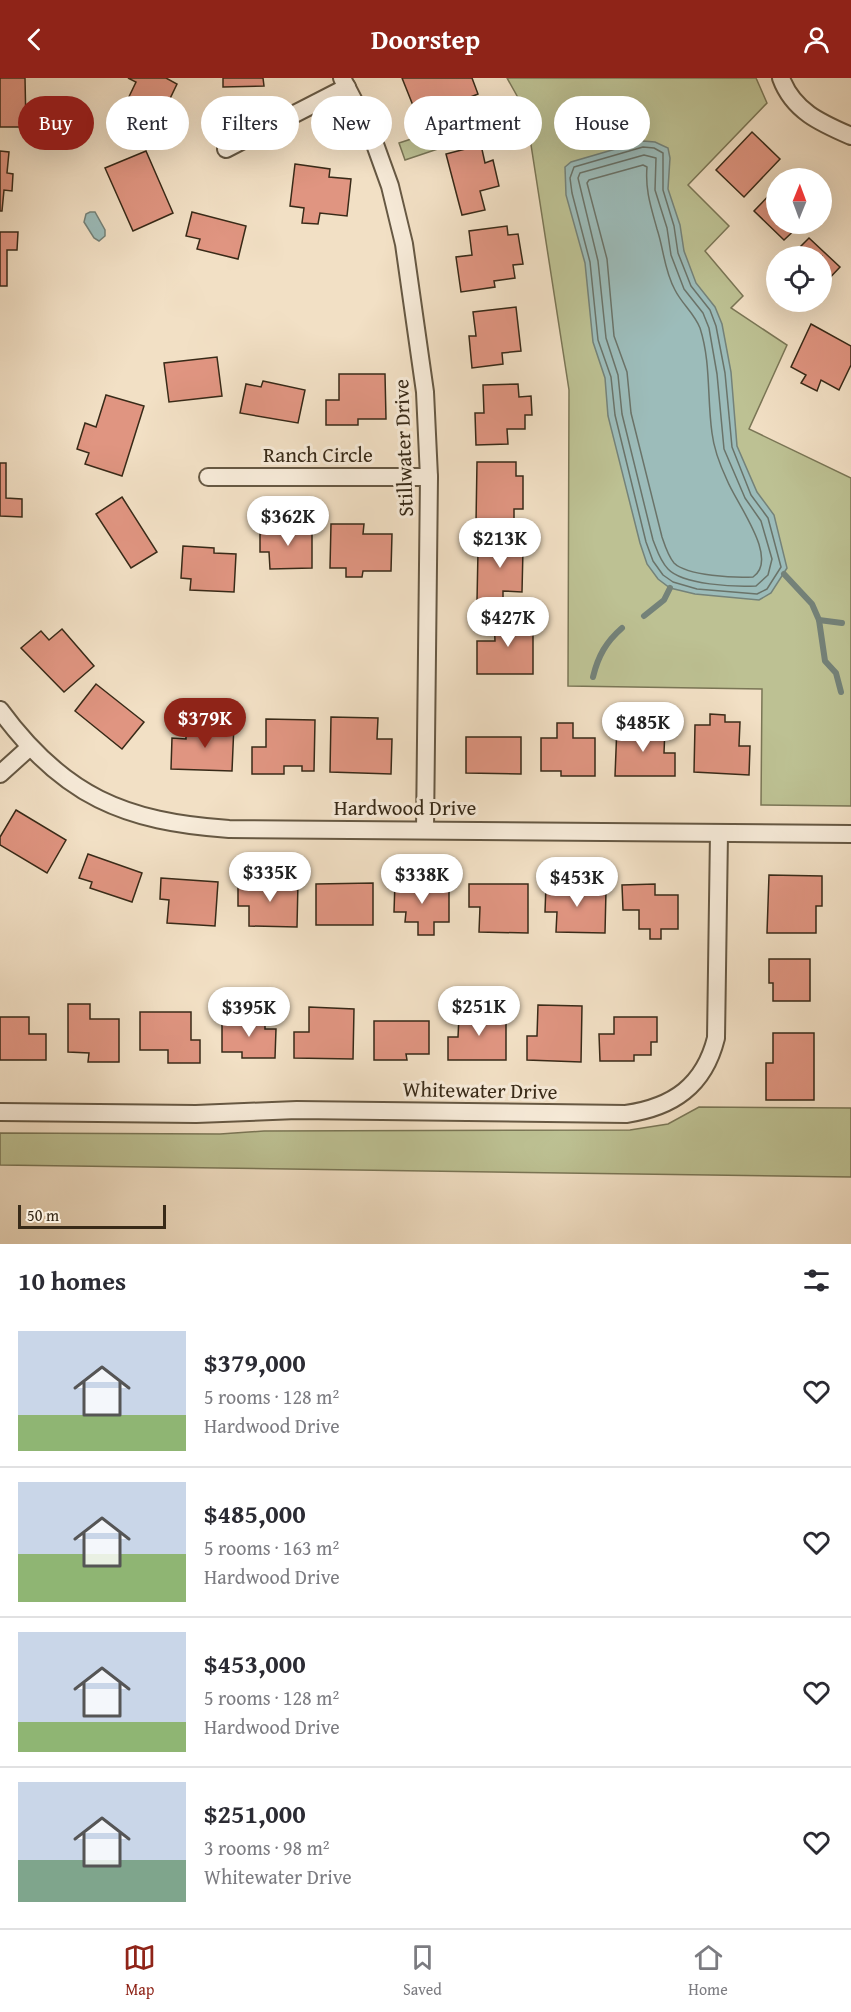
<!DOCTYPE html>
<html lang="en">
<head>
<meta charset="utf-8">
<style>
  body { margin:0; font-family:"Gentium Book Plus",serif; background:#f2f2f3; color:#2b2b33; height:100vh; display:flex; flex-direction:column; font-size:22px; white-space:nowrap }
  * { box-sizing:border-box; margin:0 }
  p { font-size:20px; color:#7c7c81 }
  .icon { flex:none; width:33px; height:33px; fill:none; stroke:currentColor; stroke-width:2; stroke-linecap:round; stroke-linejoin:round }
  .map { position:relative; height:1166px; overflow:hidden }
  .sheet { display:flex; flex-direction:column; background:#fff; flex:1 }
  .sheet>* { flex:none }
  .hud { position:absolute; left:18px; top:18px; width:816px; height:54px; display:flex; gap:12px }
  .needle { width:39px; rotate:1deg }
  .controls { position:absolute; left:766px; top:90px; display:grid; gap:12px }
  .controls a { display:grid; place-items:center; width:66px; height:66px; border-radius:50%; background:#fff; box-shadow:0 6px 24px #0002; font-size:30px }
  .scale { position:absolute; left:18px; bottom:15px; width:148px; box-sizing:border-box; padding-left:6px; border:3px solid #382a18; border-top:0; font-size:16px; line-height:21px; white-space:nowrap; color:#382a18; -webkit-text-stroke:4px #f7ebd9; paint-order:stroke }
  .price { position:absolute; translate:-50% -51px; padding:0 14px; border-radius:21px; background:#fff; color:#222; font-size:20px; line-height:39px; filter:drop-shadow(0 2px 3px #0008) }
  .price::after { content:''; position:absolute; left:50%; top:36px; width:18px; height:14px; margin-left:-9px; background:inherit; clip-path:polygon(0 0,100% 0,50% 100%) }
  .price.selected { background:#8f2418; color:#fff }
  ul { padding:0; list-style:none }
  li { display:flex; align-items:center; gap:18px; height:150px; padding:0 18px }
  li+li { border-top:2px solid #e1e1e2 }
  li span { display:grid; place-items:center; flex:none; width:168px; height:120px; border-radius:0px; color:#555 }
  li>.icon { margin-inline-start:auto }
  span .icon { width:72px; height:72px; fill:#fffc; stroke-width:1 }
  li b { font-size:26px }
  h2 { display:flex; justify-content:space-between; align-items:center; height:72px; padding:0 18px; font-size:26px }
  .pill { padding:0 21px; border-radius:27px; background:#fff; box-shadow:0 6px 24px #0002; font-size:21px; line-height:54px }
  .pill.selected { background:#8f2418; color:#fff }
  header { display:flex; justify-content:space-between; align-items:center; height:78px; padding:0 18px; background:#8f2418; color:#fff; font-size:27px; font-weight:800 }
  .menu { display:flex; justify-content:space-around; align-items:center; height:84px; border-top:2px solid #e1e1e2; background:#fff; font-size:16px; color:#7c7c81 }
  .menu a { display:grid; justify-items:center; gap:3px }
  .menu .selected { color:#8f2418 }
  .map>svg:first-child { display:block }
</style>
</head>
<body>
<header><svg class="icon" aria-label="back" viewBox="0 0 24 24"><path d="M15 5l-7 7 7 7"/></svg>Doorstep<svg class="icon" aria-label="person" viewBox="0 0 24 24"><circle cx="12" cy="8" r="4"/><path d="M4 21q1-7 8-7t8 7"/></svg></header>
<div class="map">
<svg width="851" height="1166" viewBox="0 0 851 1166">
  <rect width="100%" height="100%" fill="#f2e0c5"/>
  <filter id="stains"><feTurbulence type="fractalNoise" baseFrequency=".00333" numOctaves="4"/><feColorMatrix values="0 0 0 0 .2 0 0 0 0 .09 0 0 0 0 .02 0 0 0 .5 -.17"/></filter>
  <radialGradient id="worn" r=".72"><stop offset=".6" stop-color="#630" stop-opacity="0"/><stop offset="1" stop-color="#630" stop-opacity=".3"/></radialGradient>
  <g fill="#bdc193" stroke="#7a7656" stroke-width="1.5">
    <polygon points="507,0 756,0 767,25 688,107 729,148 705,173 743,218 731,230 787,267 749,351 851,400 851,728 761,727 762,611 568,608 569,312 527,41 405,82 399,65 521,25"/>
    <polygon points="699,1029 851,1030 851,1099 0,1087 0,1055 220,1056 264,1053 630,1052 668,1046"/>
  </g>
  <g fill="#9cbcba" stroke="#748279" stroke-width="1.5">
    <polygon points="643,63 655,64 668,70 670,80 668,111 680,147 684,173 696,205 715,229 722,246 731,294 737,368 757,414 774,437 787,490 771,515 759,522 695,516 670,510 658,501 647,486 640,465 608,338 605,300 593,264 585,185 566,117 565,89 571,84"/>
    <polygon points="90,134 95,134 105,152 105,158 99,163 94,160 84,144 86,136"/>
  </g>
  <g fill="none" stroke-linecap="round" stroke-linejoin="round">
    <g stroke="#6a7369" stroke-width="1.5">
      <polygon points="643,69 654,70 663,75 663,112 674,148 678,175 691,208 710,232 716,248 725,295 732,369 751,417 768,440 781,489 767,511 757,516 697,511 673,504 663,497 653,483 646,464 615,337 611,299 598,262 590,184 572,115 570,100 574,89"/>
      <path d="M 644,77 L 656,80 L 655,112 L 667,150 L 671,177 L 684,211 L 703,235 L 709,250 L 717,296 L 724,371 L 745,420 L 761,443 L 772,481 L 768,497 L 756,508 C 735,509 683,507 668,491 C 660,483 657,472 653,462 L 622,336 L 618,297 L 606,260 L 598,183 L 578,100 L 580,95 Z"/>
      <path d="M 643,87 L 647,89 C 645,112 651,129 657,151 C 664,172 664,192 675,212 C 682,226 694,235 700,250 C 711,284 707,320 712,355 C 714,372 720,387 727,402 C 736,425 780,481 753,499 C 736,500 687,498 674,485 C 668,478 665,468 662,459 L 631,335 L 627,294 L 614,258 L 607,181 L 587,105 L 589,102 Z"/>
    </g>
    <g stroke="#748279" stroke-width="6">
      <polyline points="784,496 812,526 819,542 825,583 836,595 841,614"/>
      <polyline points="644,538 664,522 670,510"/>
      <polyline points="819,542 842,545"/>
      <path d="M 593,599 C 598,578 606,564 622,550"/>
    </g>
  </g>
  <g fill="#e09581" stroke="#382a18" stroke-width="1.5">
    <polygon points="0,0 25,0 26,49 0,49"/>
    <polygon points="128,0 166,0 177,6 152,58 132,48 139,33 125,27 136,4"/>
    <polygon points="223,0 263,0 264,8 223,9"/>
    <polygon points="402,0 472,0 478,16 418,40"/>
    <polygon points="752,54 780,81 744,119 716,92"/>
    <polygon points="481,67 485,85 493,82 499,108 480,113 485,132 462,137 446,76"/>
    <polygon points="0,73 9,74 7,95 13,96 12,113 4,112 2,133 0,133"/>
    <polygon points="146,73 173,135 133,153 105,90"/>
    <polygon points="295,86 330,91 329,99 351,101 347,138 320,135 318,146 302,145 304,130 290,128"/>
    <polygon points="777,109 777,146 801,146 784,162 754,133"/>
    <polygon points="192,134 246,148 238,181 197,171 200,161 186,158"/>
    <polygon points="507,148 508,157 518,156 523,186 513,187 515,200 494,203 495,209 461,214 456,179 472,177 469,153"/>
    <polygon points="0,154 18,154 17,172 7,172 7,208 0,208"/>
    <polygon points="809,160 840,189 822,208 822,178 791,178"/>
    <polygon points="516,229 521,273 502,275 503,286 472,290 469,258 476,258 473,234"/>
    <polygon points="811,246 851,268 851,287 839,312 821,302 817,313 801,305 806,297 791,289"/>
    <polygon points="217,279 222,318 169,324 164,285"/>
    <polygon points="339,296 385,296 386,341 358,341 358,347 326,347 326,322 339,322"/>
    <polygon points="263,303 305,312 298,345 240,335 246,306 261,309"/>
    <polygon points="518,306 519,319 531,318 532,337 525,337 525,351 507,351 508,366 476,367 475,335 484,335 483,307"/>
    <polygon points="106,317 144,328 122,398 85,386 89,375 77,371 85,345 96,349"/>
    <polygon points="477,384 516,384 516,398 523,398 523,431 514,431 514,445 476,445"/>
    <polygon points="0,385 6,385 6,420 22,421 22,439 0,438"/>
    <polygon points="122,419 157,474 131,490 96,436"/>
    <polygon points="331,446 364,446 363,456 392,456 391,493 363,493 362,499 346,499 346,490 330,490"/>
    <polygon points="260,449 312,449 312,490 270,491 269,474 260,474"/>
    <polygon points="486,460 520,461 520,471 523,471 522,514 503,513 503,523 477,523 478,473 486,473"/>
    <polygon points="183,468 214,470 214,475 236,476 234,514 190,512 191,501 181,500"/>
    <polygon points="494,540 533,540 533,596 477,596 477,563 495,563"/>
    <polygon points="62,551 94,588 64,614 21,570 41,553 49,562"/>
    <polygon points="96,606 144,644 122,671 75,633"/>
    <polygon points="710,636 725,637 725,644 740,644 739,668 750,668 749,697 694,694 695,647 710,647"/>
    <polygon points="331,639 378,640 377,661 392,661 391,696 330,694"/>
    <polygon points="266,641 315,642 314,693 302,693 302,688 284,688 284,696 252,696 252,669 266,669"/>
    <polygon points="202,645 234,646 232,693 171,691 172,660 186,661 186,653 201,654"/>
    <polygon points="557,645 573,645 573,660 595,660 595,698 561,698 561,693 541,693 541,660 557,660"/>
    <polygon points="617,648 665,650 664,675 675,675 675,698 615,698"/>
    <polygon points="466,659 521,659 521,696 466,695"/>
    <polygon points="16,732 66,762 47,795 0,767 0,759"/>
    <polygon points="88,776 142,795 132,824 90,810 92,804 79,800"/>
    <polygon points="769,797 822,798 822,828 816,828 816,855 767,855"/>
    <polygon points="161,800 218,804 215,848 167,845 169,822 160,821"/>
    <polygon points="238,803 298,804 297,849 249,848 249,828 238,828"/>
    <polygon points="395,804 428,805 428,812 449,813 449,844 434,844 434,857 418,857 418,844 405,844 406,834 394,834"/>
    <polygon points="373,805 373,847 316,847 316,806"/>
    <polygon points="469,806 528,806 528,855 479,854 480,829 469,829"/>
    <polygon points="655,806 655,817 678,817 678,851 661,851 661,861 650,861 650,851 639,851 639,832 623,832 622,807"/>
    <polygon points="546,807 595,808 595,811 606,812 605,855 556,854 557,834 545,834"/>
    <polygon points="769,881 810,881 810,923 773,923 773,905 769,905"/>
    <polygon points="68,926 90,926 90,941 119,941 119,984 88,984 89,975 68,974"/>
    <polygon points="466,926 480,927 480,938 506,938 506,982 448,982 448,959 458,959 459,938 466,938"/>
    <polygon points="538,927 582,928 581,984 527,982 527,958 537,958"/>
    <polygon points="309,929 354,931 353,981 294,980 294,954 309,954"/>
    <polygon points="140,934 191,934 191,962 200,962 200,985 168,985 168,972 140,972"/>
    <polygon points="0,939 29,939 29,956 46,956 46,982 0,982"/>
    <polygon points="614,939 657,939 657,964 651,964 651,977 634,977 634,983 600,983 599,956 614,956"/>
    <polygon points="222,941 265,942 265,951 276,951 275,980 242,980 242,974 222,974"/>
    <polygon points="374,943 429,943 429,976 406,976 407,982 374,982"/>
    <polygon points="773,955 814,955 814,1022 766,1022 766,985 773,985"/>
  </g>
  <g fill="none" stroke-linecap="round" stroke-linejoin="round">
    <g stroke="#665843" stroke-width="20">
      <g id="street">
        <polyline points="342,0 372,58 390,108 404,166 425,314 429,399 425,752"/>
        <path d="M 781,0 C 793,33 821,45 851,58"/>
        <polyline points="226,71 347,9"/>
        <polyline points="208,399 429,399"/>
        <path d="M 0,632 C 63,718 125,744 229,751 L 851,756"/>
        <polyline points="0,696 30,669"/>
        <path d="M 0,1034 L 196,1036 L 297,1032 L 626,1036 C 673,1029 704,1008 716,960 L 719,755"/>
      </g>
    </g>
    <use href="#street" stroke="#f7ebd9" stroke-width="16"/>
  </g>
  <g text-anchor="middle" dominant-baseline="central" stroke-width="6" stroke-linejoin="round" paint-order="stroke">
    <g font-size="21" fill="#382a18" stroke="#f7ebd9">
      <text transform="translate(403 370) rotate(-92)">Stillwater Drive</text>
      <text x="318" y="376">Ranch Circle</text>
      <text x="405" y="729">Hardwood Drive</text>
      <text transform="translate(480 1012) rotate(1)">Whitewater Drive</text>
    </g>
  </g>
  <rect width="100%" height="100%" filter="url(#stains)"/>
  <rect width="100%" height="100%" fill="url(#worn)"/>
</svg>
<div class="controls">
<a><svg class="needle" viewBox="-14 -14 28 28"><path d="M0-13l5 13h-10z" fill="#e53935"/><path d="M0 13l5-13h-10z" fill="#7c7c81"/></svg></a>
<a><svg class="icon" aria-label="locate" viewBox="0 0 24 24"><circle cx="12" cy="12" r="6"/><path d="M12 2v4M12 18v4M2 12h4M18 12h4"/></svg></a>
</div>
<div class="scale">50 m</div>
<b class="price" style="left:288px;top:469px">$362K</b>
<b class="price" style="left:500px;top:491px">$213K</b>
<b class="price" style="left:508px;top:570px">$427K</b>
<b class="price selected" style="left:205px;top:671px">$379K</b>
<b class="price" style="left:643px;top:675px">$485K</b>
<b class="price" style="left:270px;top:825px">$335K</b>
<b class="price" style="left:422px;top:827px">$338K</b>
<b class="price" style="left:577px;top:830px">$453K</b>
<b class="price" style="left:479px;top:959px">$251K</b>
<b class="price" style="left:249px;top:960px">$395K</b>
<div class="hud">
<a class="pill selected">Buy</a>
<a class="pill">Rent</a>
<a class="pill">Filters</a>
<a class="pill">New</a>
<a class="pill">Apartment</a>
<a class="pill">House</a>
</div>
</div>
<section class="sheet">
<h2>10 homes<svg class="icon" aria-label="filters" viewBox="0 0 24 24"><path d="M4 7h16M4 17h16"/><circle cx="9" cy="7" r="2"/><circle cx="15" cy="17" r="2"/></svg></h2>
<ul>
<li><span style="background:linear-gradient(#c9d6e8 70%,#8fb573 0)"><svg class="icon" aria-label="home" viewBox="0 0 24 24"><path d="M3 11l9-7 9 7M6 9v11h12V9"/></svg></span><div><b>$379,000</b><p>5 rooms · 128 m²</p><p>Hardwood Drive</p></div><svg class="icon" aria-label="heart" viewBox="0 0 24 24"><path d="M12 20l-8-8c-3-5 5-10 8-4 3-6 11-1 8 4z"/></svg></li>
<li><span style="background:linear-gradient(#c9d6e8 60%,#8fb573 0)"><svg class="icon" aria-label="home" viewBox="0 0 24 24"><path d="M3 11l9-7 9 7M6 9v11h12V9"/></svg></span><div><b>$485,000</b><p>5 rooms · 163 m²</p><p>Hardwood Drive</p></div><svg class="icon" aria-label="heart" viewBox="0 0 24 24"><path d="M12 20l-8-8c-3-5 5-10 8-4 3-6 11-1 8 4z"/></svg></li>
<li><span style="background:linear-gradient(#c9d6e8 75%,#8fb573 0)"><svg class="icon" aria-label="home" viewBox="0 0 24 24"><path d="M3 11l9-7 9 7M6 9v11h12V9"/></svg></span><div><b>$453,000</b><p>5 rooms · 128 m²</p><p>Hardwood Drive</p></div><svg class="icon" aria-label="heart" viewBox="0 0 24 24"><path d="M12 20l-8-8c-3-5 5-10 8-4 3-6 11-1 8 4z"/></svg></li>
<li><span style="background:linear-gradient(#c9d6e8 65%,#7fa58c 0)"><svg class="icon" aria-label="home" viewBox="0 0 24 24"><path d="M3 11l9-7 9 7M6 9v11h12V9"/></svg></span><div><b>$251,000</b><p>3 rooms · 98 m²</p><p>Whitewater Drive</p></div><svg class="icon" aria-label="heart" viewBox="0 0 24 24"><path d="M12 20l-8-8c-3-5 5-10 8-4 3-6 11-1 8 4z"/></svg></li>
</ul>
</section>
<nav class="menu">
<a class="selected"><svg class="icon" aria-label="map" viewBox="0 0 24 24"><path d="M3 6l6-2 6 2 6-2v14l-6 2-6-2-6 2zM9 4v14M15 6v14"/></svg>Map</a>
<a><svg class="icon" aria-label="saved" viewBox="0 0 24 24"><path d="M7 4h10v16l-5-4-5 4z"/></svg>Saved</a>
<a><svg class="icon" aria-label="home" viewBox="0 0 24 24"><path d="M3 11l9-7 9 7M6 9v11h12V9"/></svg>Home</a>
</nav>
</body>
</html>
